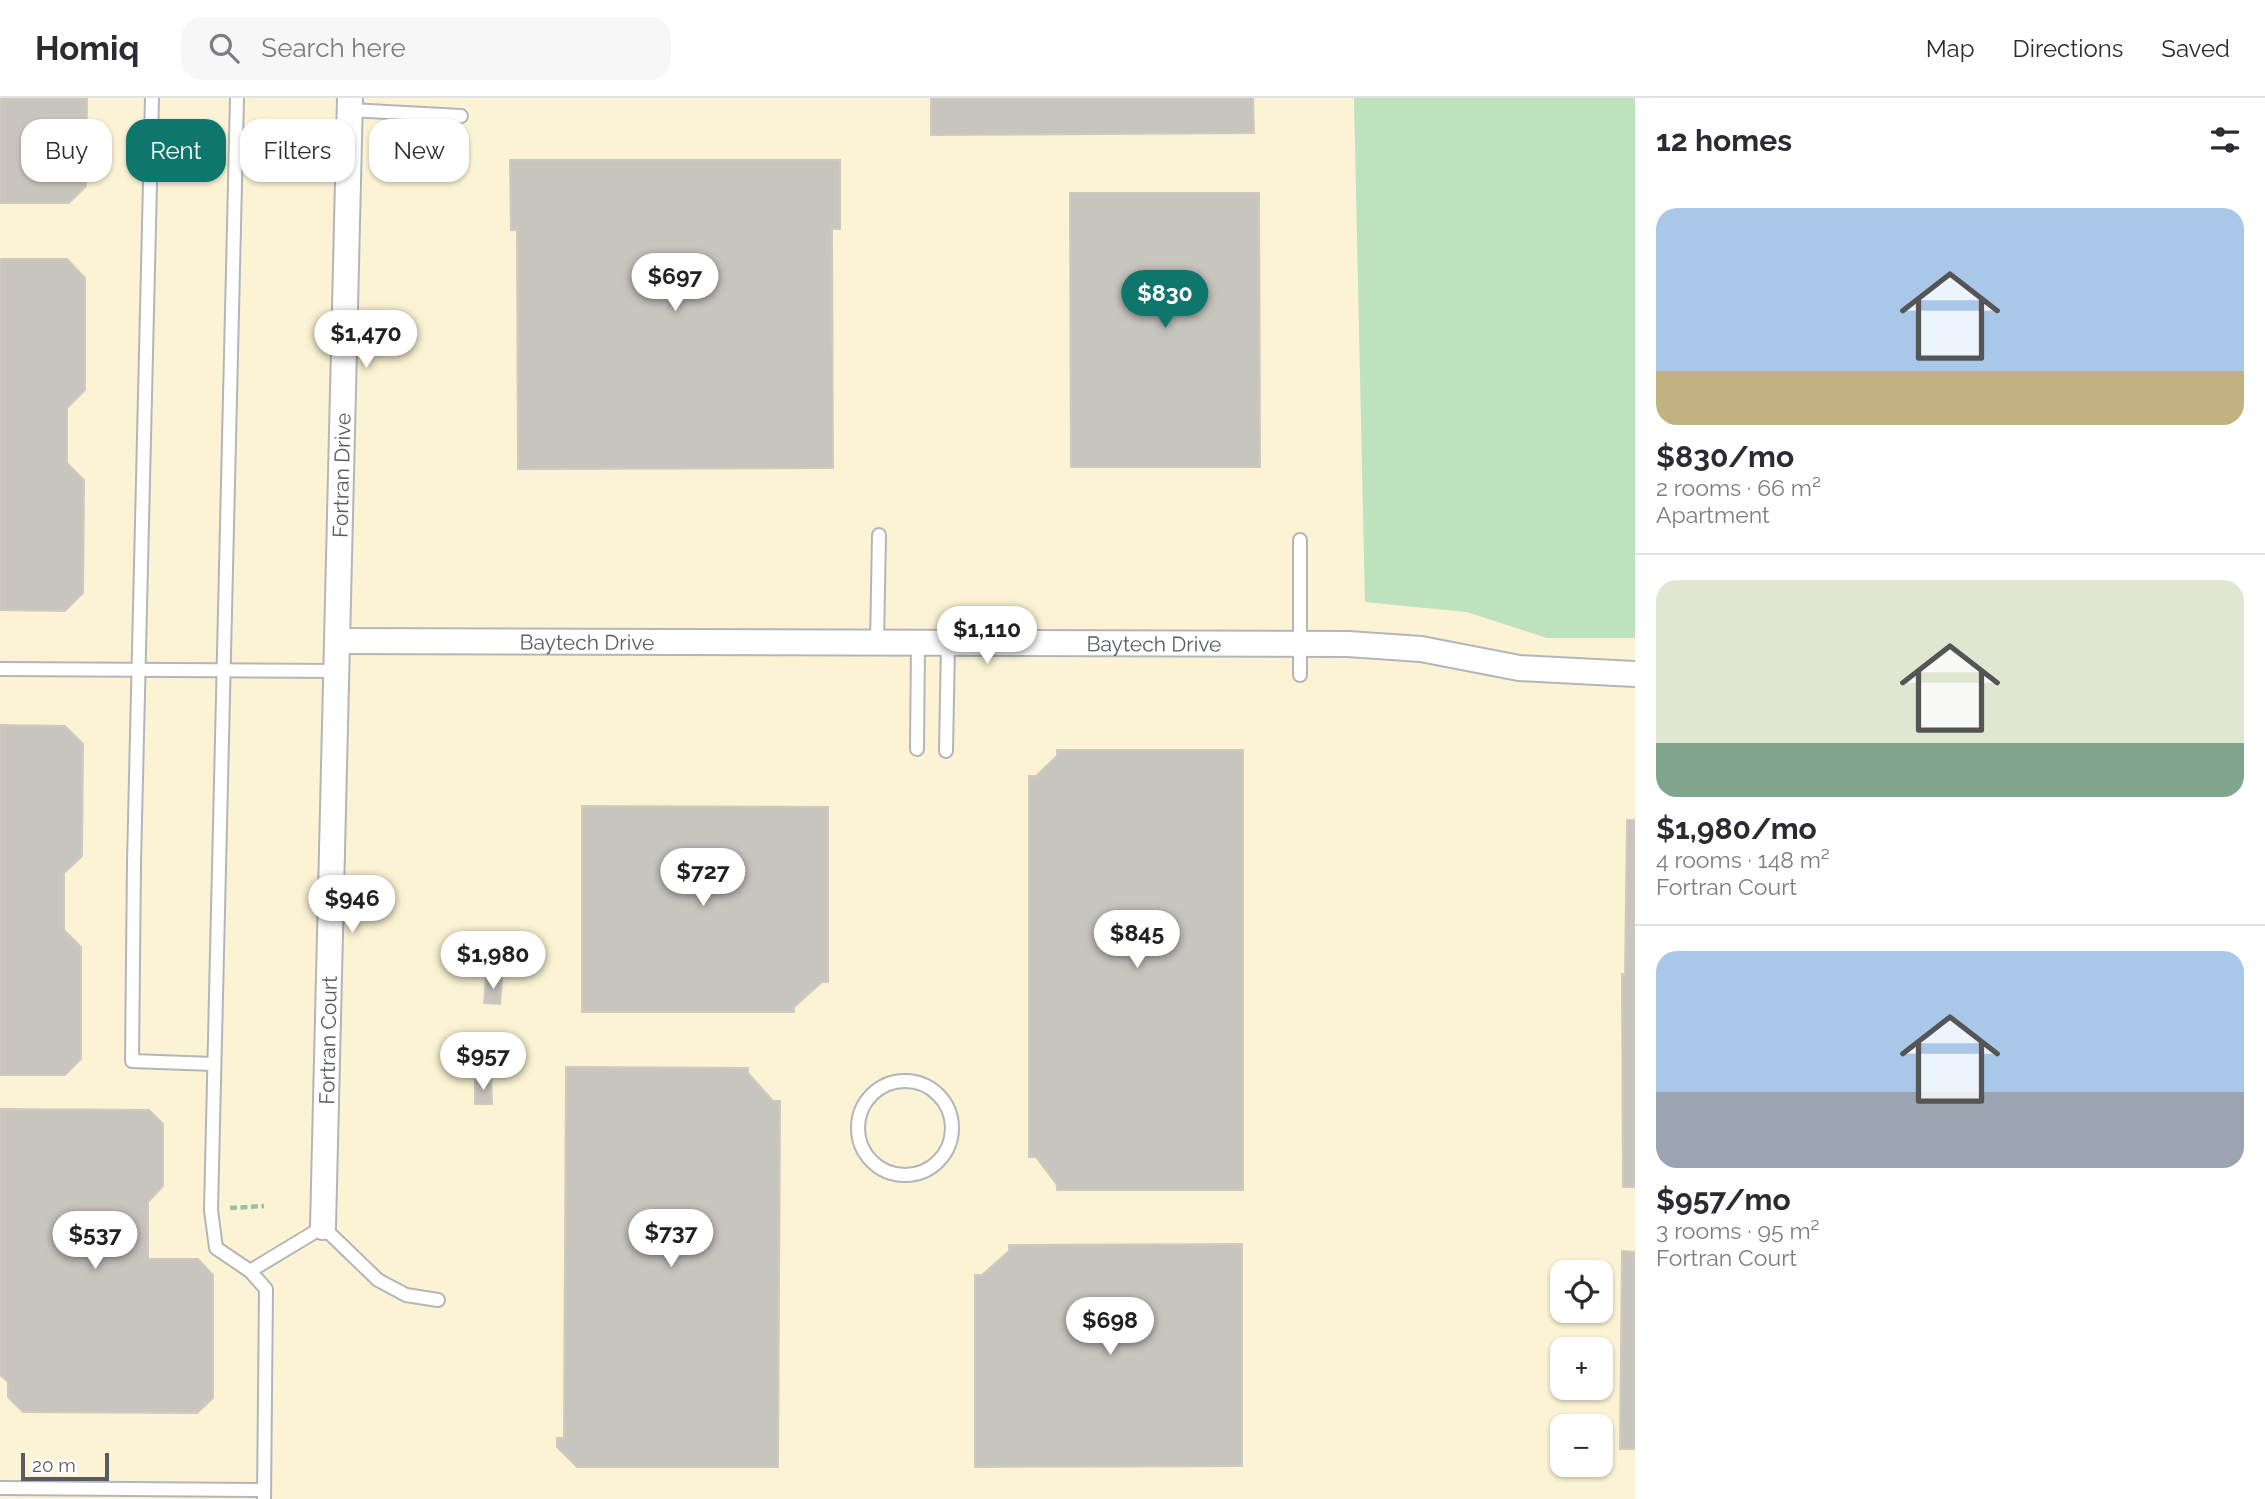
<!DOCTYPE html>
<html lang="en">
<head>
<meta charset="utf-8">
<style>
  body { margin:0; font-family:Raleway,sans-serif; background:#f7f7f7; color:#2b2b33; height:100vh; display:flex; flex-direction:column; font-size:26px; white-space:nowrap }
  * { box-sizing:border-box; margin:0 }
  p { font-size:23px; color:#7c7c81 }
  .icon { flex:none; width:38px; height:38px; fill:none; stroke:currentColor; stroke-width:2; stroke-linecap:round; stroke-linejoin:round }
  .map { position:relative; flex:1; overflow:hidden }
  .side { display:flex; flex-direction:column; background:#fff; width:630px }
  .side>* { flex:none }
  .banner { position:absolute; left:21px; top:21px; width:665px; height:63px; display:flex; gap:14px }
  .buttons { position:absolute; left:1550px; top:1162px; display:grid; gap:14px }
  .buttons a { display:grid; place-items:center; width:63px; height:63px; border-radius:14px; background:#fff; box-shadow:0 2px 5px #0004; font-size:35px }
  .scale { position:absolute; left:21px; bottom:18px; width:88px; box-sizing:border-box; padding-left:7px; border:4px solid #585c60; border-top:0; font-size:19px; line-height:24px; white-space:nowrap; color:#585c60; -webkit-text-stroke:5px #fff; paint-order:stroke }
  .price { position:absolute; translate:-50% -60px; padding:0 16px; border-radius:24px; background:#fff; color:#222; font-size:23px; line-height:46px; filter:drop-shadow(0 2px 4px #0008) }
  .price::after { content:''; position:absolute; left:50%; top:42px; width:21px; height:16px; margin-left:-10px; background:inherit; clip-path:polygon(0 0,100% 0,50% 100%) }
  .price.on { background:#0f766e; color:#fff }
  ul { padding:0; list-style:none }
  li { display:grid; align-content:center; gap:14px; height:371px; padding:0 21px }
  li+li { border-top:2px solid #e1e1e2 }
  li span { display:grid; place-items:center; height:217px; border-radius:21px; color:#555 }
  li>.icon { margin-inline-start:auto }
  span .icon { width:126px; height:126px; fill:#fffc; stroke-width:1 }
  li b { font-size:30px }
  h2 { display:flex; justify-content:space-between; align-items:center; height:84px; padding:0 21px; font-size:30px }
  .pill { padding:0 24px; border-radius:21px; background:#fff; box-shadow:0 2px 5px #0004; font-size:24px; line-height:63px }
  .pill.on { background:#0f766e; color:#fff }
  header { display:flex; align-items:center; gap:42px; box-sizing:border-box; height:98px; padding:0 35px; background:#fff; border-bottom:2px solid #e1e1e2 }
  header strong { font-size:33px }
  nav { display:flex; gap:38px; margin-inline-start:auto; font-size:24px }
  .search { width:490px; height:63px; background:#f7f7f7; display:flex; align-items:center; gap:18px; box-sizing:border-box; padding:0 24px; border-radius:21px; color:#7c7c81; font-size:26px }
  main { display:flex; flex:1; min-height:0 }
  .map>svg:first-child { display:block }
</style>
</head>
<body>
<header>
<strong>Homiq</strong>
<div class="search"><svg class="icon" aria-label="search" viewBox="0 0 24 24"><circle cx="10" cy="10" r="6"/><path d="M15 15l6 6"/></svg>Search here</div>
<nav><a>Map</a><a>Directions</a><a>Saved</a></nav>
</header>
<main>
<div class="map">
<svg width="1635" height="1401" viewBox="0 0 1635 1401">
  <rect width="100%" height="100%" fill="#ebe9e0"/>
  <path fill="#fbf3d4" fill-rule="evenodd" d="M 0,0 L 1354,0 L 1365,504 L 1467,514 L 1547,540 L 1635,540 L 1635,1401 L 0,1401 ZM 1563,1174 L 1601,1174 L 1601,1213 L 1563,1213 ZM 1563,1251 L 1601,1251 L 1601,1290 L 1563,1290 ZM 1563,1328 L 1601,1328 L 1601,1367 L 1563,1367 Z"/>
  <polygon fill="#bde2bd" points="1354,0 1635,0 1635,540 1547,540 1467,514 1365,504"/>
  <g fill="#c8c5bf" stroke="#cfcabe" stroke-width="2">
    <polygon points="0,0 87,0 86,88 69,105 0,105"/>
    <polygon points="931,0 1253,0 1254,35 931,37"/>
    <polygon points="510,62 840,62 840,131 832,131 833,370 518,371 517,132 511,132"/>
    <polygon points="1070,95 1259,95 1260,369 1071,369"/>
    <polygon points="0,161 67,161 85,180 85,292 67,310 67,365 84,382 83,495 65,513 0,512"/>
    <polygon points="0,627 65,628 83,646 82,758 64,775 64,832 81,849 81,961 65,977 0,977"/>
    <polygon points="1057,652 1243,652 1243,1092 1057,1092 1057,1087 1036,1059 1029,1059 1029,678 1036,678 1057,658"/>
    <polygon points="582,708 828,709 828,884 822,884 794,909 794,914 582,914"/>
    <polygon points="1627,722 1635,722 1635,1089 1623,1089 1622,876 1625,876"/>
    <polygon points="486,880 502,881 500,906 484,905"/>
    <polygon points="566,969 748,970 748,975 773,1003 780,1003 778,1369 577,1369 557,1349 557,1340 564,1340"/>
    <polygon points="475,982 491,982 492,1006 475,1006"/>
    <polygon points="0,1011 149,1012 163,1026 163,1088 148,1104 148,1161 198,1161 213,1177 213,1300 197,1315 23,1314 8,1299 8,1284 0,1277"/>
    <polygon points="1242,1146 1242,1368 975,1369 975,1177 982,1177 1009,1153 1009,1147"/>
    <polygon points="1622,1153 1635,1154 1635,1351 1620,1351"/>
  </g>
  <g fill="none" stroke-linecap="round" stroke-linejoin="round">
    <g stroke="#b2b6ba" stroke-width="16">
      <g id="lane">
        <polyline points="152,0 134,765 132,963 213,966"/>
        <polyline points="237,0 211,1112 216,1150 250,1173 266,1191 264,1401"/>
        <polyline points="350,12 461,18"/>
        <polyline points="1300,442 1300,577"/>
        <polyline points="877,545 879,437"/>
        <polyline points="0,571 336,573"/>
        <polyline points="917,651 918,545"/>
        <polyline points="946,653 948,545"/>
        <circle cx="905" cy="1030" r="47"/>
        <polyline points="250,1173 323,1129 378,1182 406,1197 438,1202"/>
        <polyline points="0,1390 264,1392"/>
      </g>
    </g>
    <g stroke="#b2b6ba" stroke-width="28">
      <g id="street">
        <path id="s1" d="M 337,543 L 1348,546 L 1421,551 L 1519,570 L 1635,576"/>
        <path id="s2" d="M 323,1129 L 350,0"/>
      </g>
    </g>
    <polyline stroke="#96c2a3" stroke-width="4.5" stroke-dasharray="7 3.5" stroke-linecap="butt" points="230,1110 264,1108"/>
    <use href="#lane" stroke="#fff" stroke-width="12"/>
    <use href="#street" stroke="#fff" stroke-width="24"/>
  </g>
  <g text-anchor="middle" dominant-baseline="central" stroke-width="5" stroke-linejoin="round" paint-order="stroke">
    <g font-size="21" fill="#585c60" stroke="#fff">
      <text stroke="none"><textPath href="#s2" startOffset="752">Fortran Drive</textPath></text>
      <text stroke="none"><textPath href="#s1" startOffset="250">Baytech Drive</textPath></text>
      <text stroke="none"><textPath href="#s1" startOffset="817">Baytech Drive</textPath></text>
      <text stroke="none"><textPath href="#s2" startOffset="187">Fortran Court</textPath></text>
    </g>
  </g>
</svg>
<div class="buttons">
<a><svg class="icon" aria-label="locate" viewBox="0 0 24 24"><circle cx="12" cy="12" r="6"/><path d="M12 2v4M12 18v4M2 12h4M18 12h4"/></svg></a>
<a>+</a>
<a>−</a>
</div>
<div class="scale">20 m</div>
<b class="price" style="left:675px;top:215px">$697</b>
<b class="price on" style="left:1165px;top:232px">$830</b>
<b class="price" style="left:366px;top:272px">$1,470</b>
<b class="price" style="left:987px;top:568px">$1,110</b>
<b class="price" style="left:703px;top:810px">$727</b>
<b class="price" style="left:352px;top:837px">$946</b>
<b class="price" style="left:1137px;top:872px">$845</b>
<b class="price" style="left:493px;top:893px">$1,980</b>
<b class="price" style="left:483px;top:994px">$957</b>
<b class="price" style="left:671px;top:1171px">$737</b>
<b class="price" style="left:95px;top:1173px">$537</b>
<b class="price" style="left:1110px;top:1259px">$698</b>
<div class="banner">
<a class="pill">Buy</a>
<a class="pill on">Rent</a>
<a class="pill">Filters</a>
<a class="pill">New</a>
</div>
</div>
<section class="side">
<h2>12 homes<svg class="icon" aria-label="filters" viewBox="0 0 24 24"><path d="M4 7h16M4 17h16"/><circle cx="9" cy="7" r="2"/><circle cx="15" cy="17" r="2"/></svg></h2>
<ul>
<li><span style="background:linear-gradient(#a9c7e8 75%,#c2b280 0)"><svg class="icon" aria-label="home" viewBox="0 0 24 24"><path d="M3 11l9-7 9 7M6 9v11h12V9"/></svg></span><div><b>$830/mo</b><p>2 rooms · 66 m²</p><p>Apartment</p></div></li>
<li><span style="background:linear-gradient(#dfe7d0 75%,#7fa58c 0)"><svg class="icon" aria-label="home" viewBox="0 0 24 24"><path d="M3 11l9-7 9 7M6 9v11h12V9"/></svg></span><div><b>$1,980/mo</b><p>4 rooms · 148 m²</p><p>Fortran Court</p></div></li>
<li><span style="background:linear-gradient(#a9c7e8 65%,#9aa5b1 0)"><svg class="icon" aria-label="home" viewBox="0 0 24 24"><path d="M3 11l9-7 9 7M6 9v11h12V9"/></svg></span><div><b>$957/mo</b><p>3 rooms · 95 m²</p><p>Fortran Court</p></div></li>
</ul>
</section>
</main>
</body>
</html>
